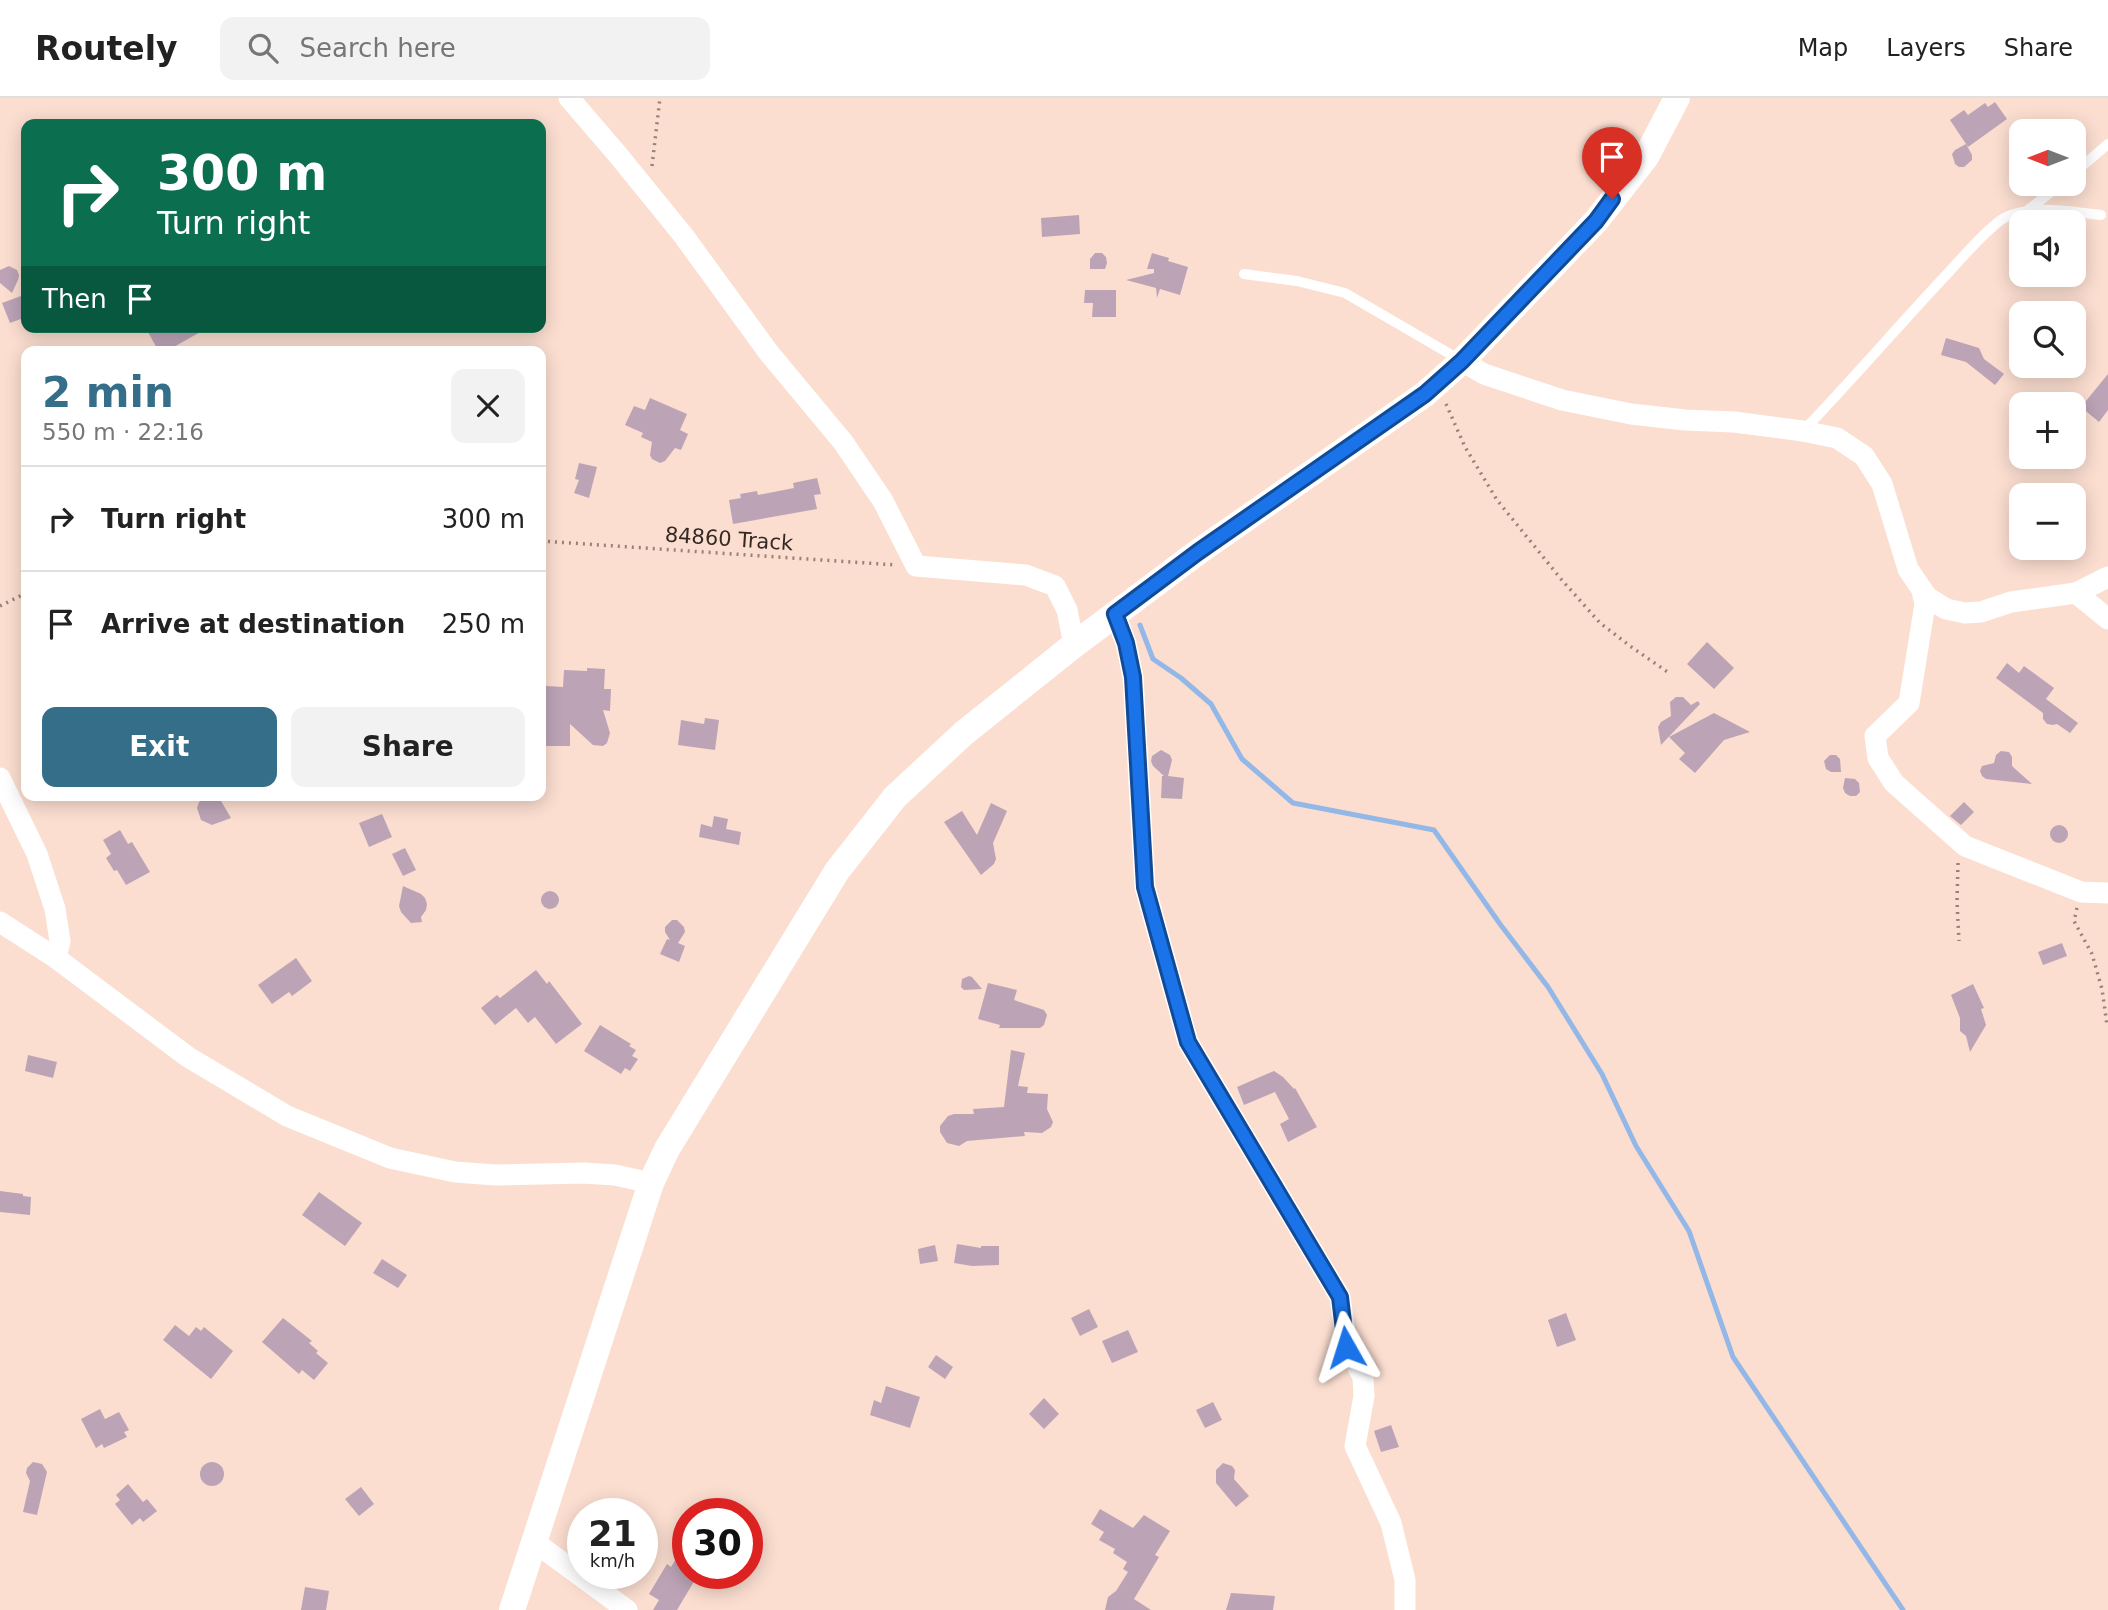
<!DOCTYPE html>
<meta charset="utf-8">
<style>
body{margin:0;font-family:"DejaVu Sans",sans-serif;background:#f2f2f2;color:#222;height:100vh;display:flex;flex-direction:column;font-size:26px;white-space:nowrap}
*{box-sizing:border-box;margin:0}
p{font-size:23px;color:#767676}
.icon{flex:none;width:38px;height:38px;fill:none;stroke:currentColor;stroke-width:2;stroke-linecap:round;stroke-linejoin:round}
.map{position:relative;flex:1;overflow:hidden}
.panel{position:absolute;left:21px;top:248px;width:525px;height:455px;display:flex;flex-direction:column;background:#fff;border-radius:14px;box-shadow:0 4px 18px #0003}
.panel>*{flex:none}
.hud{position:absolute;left:21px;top:21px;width:525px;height:214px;border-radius:14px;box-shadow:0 4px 18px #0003;background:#0b6e4f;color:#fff;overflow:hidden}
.needle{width:46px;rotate:270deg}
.controls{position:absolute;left:2009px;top:21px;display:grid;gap:14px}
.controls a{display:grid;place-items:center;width:77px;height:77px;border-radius:14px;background:#fff;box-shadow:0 4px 18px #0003;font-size:35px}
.speed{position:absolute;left:567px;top:1400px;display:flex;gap:14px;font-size:35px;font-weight:700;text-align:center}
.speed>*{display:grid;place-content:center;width:91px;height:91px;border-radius:50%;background:#fff;box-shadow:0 4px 18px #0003;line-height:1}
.speed small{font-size:18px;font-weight:400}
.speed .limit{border:10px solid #d22;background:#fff;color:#111}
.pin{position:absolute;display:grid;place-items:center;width:60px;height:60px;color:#fff;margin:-72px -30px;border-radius:50% 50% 50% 0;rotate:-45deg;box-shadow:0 0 7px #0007}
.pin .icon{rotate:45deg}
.me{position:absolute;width:77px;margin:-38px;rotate:354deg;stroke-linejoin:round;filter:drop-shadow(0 0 5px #0008)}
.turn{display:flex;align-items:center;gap:24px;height:147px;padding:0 21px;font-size:32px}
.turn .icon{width:91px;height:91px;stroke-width:2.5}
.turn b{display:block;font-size:49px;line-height:60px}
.then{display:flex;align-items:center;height:66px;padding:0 21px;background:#0003;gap:14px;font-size:26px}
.round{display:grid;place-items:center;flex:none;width:74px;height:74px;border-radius:14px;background:#f2f2f2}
.headline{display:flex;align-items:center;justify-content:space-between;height:119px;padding:0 21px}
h1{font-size:42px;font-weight:700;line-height:52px;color:#356e88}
.cta{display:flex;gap:14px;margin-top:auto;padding:14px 21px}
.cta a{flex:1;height:80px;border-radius:14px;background:#356e88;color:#fff;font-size:28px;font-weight:700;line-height:80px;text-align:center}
.cta a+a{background:#f2f2f2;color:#222}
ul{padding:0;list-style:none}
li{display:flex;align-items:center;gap:21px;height:105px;padding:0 21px;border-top:2px solid #e0e0e0}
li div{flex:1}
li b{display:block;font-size:26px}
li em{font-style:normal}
header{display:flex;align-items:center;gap:42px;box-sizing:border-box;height:98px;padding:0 35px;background:#fff;border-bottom:2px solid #e0e0e0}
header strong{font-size:33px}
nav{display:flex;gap:38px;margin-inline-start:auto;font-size:24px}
.search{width:490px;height:63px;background:#f2f2f2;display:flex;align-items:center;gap:18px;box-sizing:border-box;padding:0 24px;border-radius:14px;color:#767676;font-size:26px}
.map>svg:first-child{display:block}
</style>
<header>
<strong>Routely</strong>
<div class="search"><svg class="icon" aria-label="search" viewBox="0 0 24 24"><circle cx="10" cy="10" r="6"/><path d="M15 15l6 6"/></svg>Search here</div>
<nav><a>Map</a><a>Layers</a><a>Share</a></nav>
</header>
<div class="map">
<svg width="2108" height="1512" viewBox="0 0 2108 1512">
<rect width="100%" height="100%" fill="#fbded0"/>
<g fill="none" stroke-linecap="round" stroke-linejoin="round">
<polyline stroke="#93b7e7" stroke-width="5" points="1140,527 1153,561 1181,580 1211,606 1242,661 1293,705 1434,732 1500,826 1548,889 1602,976 1636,1048 1689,1133 1733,1259 1903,1512"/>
</g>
<g fill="#bca4b6">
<polygon points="1995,4 2007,21 1968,49 1950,22 1964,12 1968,17 1985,5 1988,9"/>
<polygon points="1966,46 1972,57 1972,62 1964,69 1959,69 1955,66 1952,56 1955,52"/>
<polygon points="1079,117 1080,136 1042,139 1041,120"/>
<polygon points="1095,155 1102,155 1106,159 1107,165 1105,171 1090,171 1090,161"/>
<polygon points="1152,155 1169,160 1168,163 1188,169 1180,197 1160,191 1157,200 1156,190 1126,182 1154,175 1154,171 1147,171"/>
<polygon points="9,168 17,172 19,177 18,182 12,195 0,185 0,172"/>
<polygon points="1085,192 1116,192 1116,219 1092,219 1093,205 1084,205"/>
<polygon points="21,198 26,210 26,219 10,225 2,205"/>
<polygon points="155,229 209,229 165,254 159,254 148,234"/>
<polygon points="1946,240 1979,250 1984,261 2004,276 1995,287 1966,264 1941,257"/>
<polygon points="2108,276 2108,312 2099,324 2081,309"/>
<polygon points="650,300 687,316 680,332 688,336 681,352 675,350 665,363 660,365 652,361 650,357 652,344 641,339 643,335 625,327 634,308 645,312"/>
<polygon points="579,365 597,369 589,400 574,395 579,382 575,381"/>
<polygon points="817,380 821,396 814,397 817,411 733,426 729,402 741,400 740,396 757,393 758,397 794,390 793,385"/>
<polygon points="1707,544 1734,570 1714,591 1687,566"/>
<polygon points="2007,565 2019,575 2024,568 2054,590 2046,601 2078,625 2070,635 2057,626 2053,627 2047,626 2043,621 2043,615 1996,580"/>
<polygon points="587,570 605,571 604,591 611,591 610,613 603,612 610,635 607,645 603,648 593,647 570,626 570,648 541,648 541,628 544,628 546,588 563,589 564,572 587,573"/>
<polygon points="1676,599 1683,599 1691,607 1698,603 1700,606 1661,647 1658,629 1661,624 1671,618 1670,604"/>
<polygon points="1714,615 1750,634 1724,642 1695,675 1679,661 1685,655 1669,639"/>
<polygon points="705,620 719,622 715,652 678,647 681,622 704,626"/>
<polygon points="1161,652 1170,657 1172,662 1168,678 1184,680 1182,701 1161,700 1162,678 1164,678 1153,668 1151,663 1152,658"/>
<polygon points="2001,653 2009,654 2012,659 2012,668 2032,686 1986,681 1982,678 1980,673 1982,668 1994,665 1996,657"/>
<polygon points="1830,657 1836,657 1840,661 1841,674 1831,674 1826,671 1824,663"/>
<polygon points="1845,680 1855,681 1859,685 1860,694 1856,698 1850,698 1845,695 1843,690"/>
<polygon points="210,698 221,703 231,720 212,727 201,722 197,710 199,704"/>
<polygon points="1964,704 1974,714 1961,727 1950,718"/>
<polygon points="991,705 1007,713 993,745 996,761 994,766 981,777 944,724 962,713 977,737"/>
<polygon points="382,716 392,739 369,749 359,725"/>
<polygon points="714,718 728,721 726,731 741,734 739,747 699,739 701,726 712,729"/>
<circle cx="2059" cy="736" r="9"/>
<polygon points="120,732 128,746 132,744 150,774 126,787 117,772 114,773 106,760 111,756 103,742"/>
<polygon points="405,750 416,772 403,778 392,756"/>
<polygon points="403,788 421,796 425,800 427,806 426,812 421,819 422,824 411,825 401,814 399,808"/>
<circle cx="550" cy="802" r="9"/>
<polygon points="672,822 677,822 684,829 685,834 678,845 685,848 679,864 660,856 667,841 670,842 665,834 665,829"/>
<polygon points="2062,845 2067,858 2043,867 2038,854"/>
<polygon points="296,860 312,883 292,898 289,894 272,906 258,887"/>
<polygon points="536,872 547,886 549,883 582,926 556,946 535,919 528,925 516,910 495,927 481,910 497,897 500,900"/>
<polygon points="969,878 972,879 982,891 964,892 961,889 962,881"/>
<polygon points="988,885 1017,892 1014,902 1044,912 1047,917 1044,927 1040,930 999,930 1000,927 978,921"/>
<polygon points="1973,886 1984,910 1981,911 1986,927 1970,954 1966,938 1960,933 1960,920 1951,897"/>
<polygon points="600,927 631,946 629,948 636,952 632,958 638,961 630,973 625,970 621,976 584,953"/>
<polygon points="1011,952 1025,955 1018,988 1028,989 1027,995 1048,996 1047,1011 1053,1024 1051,1029 1042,1035 1024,1034 1025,1038 967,1043 959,1048 947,1045 940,1034 940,1028 948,1018 954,1016 974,1016 973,1011 1004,1009"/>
<polygon points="28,957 57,964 53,980 25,973"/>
<polygon points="1274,973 1283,979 1294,991 1295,990 1317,1029 1288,1044 1280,1026 1289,1021 1275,994 1244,1007 1237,989"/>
<polygon points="0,1093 23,1096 23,1098 31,1099 30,1117 0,1114"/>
<polygon points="319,1094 362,1125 345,1148 302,1117"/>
<polygon points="957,1146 981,1150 981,1148 999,1148 999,1167 972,1168 954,1165"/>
<polygon points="935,1147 938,1163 920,1166 918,1151"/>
<polygon points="382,1161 407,1177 398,1190 373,1175"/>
<polygon points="1089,1211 1098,1229 1080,1238 1071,1220"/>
<polygon points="1566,1215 1576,1242 1557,1249 1548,1222"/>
<polygon points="283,1220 312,1243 309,1245 318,1253 316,1255 328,1265 314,1282 302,1272 299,1276 262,1244"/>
<polygon points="175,1227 189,1238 196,1229 201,1233 204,1229 233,1253 211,1281 163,1242"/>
<polygon points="1128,1232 1138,1254 1112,1265 1102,1243"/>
<polygon points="936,1257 953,1269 945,1281 928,1269"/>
<polygon points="886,1288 920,1299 910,1330 870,1317 874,1302 881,1305"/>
<polygon points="1044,1300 1059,1316 1044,1331 1029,1316"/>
<polygon points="1213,1304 1222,1322 1205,1330 1196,1312"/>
<polygon points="100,1311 105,1321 119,1314 129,1332 124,1334 127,1339 104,1350 102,1346 96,1350 81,1321"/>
<polygon points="1391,1327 1399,1349 1381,1354 1374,1333"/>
<circle cx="212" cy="1376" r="12"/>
<polygon points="33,1364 42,1366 47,1374 37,1417 23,1414 30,1383 26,1375 27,1370"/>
<polygon points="1223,1365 1232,1368 1235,1372 1234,1381 1249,1398 1236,1409 1216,1385 1216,1372"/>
<polygon points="128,1386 143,1404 147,1401 157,1413 143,1424 140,1420 132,1427 115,1406 120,1402 116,1397"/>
<polygon points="361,1389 374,1406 359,1418 345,1401"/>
<polygon points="1100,1411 1133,1430 1144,1417 1170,1433 1155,1457 1159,1459 1134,1501 1151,1512 1105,1512 1108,1499 1116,1493 1128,1474 1123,1471 1127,1464 1113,1455 1115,1451 1099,1442 1104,1434 1091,1426"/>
<polygon points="688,1441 688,1475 699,1475 677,1512 653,1512 659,1502 649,1496 667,1466 671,1469"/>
<polygon points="305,1489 329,1493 326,1512 301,1512"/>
<polygon points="1231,1495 1275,1498 1273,1512 1226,1512"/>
</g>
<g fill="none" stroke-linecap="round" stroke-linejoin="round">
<g stroke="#958278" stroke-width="3.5" stroke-dasharray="2 5" stroke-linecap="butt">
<polyline points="652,68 660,0"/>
<polyline points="1446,306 1465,349 1497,402 1561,481 1600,525 1630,548 1669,575"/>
<polyline points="541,443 896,467"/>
<polyline points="0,508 26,495"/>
<polyline points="1958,765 1957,804 1959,843"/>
<polyline points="2077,810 2074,823 2092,856 2102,891 2107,927"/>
</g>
<g stroke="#fff" stroke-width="10">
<polyline points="2074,75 2108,46"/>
<polyline points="2028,112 2061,86"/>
<polyline points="1244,176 1297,183 1345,195 1462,263"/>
<path d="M1803,333c50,-52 96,-106 145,-158 13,-14 42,-48 58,-56 28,-13 64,-5 95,-2"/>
</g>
<g stroke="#fff" stroke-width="21">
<polyline points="569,0 618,57 683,137 769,255 843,344 883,403 916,468 1026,477 1055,488 1067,512 1074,547"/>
<polyline points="1462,263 1484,276 1562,302 1631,316 1685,322 1734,324 1803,333 1837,340 1864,358 1882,386 1908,471 1927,499 1946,511 1965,515 1981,514 2011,504 2076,495 2108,479"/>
<polyline points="1922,493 1925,506 1909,605 1875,638 1878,660 1894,685 1965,748 2081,794 2108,795"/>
<polyline points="2076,495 2108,521"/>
<polyline points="1115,516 1126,545 1133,579 1145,789 1188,944 1340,1199 1347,1249 1363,1279 1364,1298 1355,1348 1391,1425 1405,1482 1405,1512"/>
<polyline points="0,680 37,756 55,811 60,843 56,860"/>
<polyline points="0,824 56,860 188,959 287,1018 390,1060 455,1074 495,1077 584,1075 615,1077 651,1085"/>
<polyline points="533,1443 627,1512"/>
</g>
<polyline stroke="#fff" stroke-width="26" points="512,1512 651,1085 667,1051 837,773 895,699 964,635 1074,547 1198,454 1425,296 1462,263 1596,123 1646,59 1677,0"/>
</g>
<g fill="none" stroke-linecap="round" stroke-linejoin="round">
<g stroke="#114b97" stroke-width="18">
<polyline id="route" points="1346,1249 1340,1199 1188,944 1145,789 1133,579 1126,545 1115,516 1198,454 1425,296 1462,263 1596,123 1612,101"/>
</g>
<use href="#route" stroke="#1a73e8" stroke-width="12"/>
</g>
<g text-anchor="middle" stroke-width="6" stroke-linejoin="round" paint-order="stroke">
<g font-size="21" fill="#342924" stroke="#fbded0">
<text transform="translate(729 441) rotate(4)" y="7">84860 Track</text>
</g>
</g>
</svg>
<div class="controls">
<a><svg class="needle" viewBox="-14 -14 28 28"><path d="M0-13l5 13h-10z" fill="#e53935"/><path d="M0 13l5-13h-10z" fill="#767676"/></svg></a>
<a><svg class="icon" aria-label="sound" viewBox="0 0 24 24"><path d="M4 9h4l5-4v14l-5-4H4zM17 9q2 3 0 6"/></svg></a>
<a><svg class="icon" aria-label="search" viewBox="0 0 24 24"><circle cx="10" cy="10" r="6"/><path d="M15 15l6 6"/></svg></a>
<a>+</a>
<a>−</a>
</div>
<div class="speed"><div>21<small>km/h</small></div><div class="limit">30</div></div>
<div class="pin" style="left:1612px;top:101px;background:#d93025"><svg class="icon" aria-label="arrive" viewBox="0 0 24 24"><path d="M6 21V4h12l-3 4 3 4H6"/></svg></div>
<svg class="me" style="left:1346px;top:1249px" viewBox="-20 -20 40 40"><path d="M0-17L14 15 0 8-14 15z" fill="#1a73e8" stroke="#fff" stroke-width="4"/></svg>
<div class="hud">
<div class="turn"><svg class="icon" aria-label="right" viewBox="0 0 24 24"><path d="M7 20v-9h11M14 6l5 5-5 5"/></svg><div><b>300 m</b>Turn right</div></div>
<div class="then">Then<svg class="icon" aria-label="arrive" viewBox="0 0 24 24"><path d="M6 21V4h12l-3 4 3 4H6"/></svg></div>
</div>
<section class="panel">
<div class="headline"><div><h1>2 min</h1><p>550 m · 22:16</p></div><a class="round"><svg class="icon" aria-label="close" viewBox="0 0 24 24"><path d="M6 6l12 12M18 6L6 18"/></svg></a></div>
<ul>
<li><svg class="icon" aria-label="right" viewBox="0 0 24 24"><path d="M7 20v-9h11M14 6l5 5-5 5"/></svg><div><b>Turn right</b></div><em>300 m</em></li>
<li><svg class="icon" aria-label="arrive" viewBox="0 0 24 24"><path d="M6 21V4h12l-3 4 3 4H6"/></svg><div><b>Arrive at destination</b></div><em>250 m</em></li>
</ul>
<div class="cta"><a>Exit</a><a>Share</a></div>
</section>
</div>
